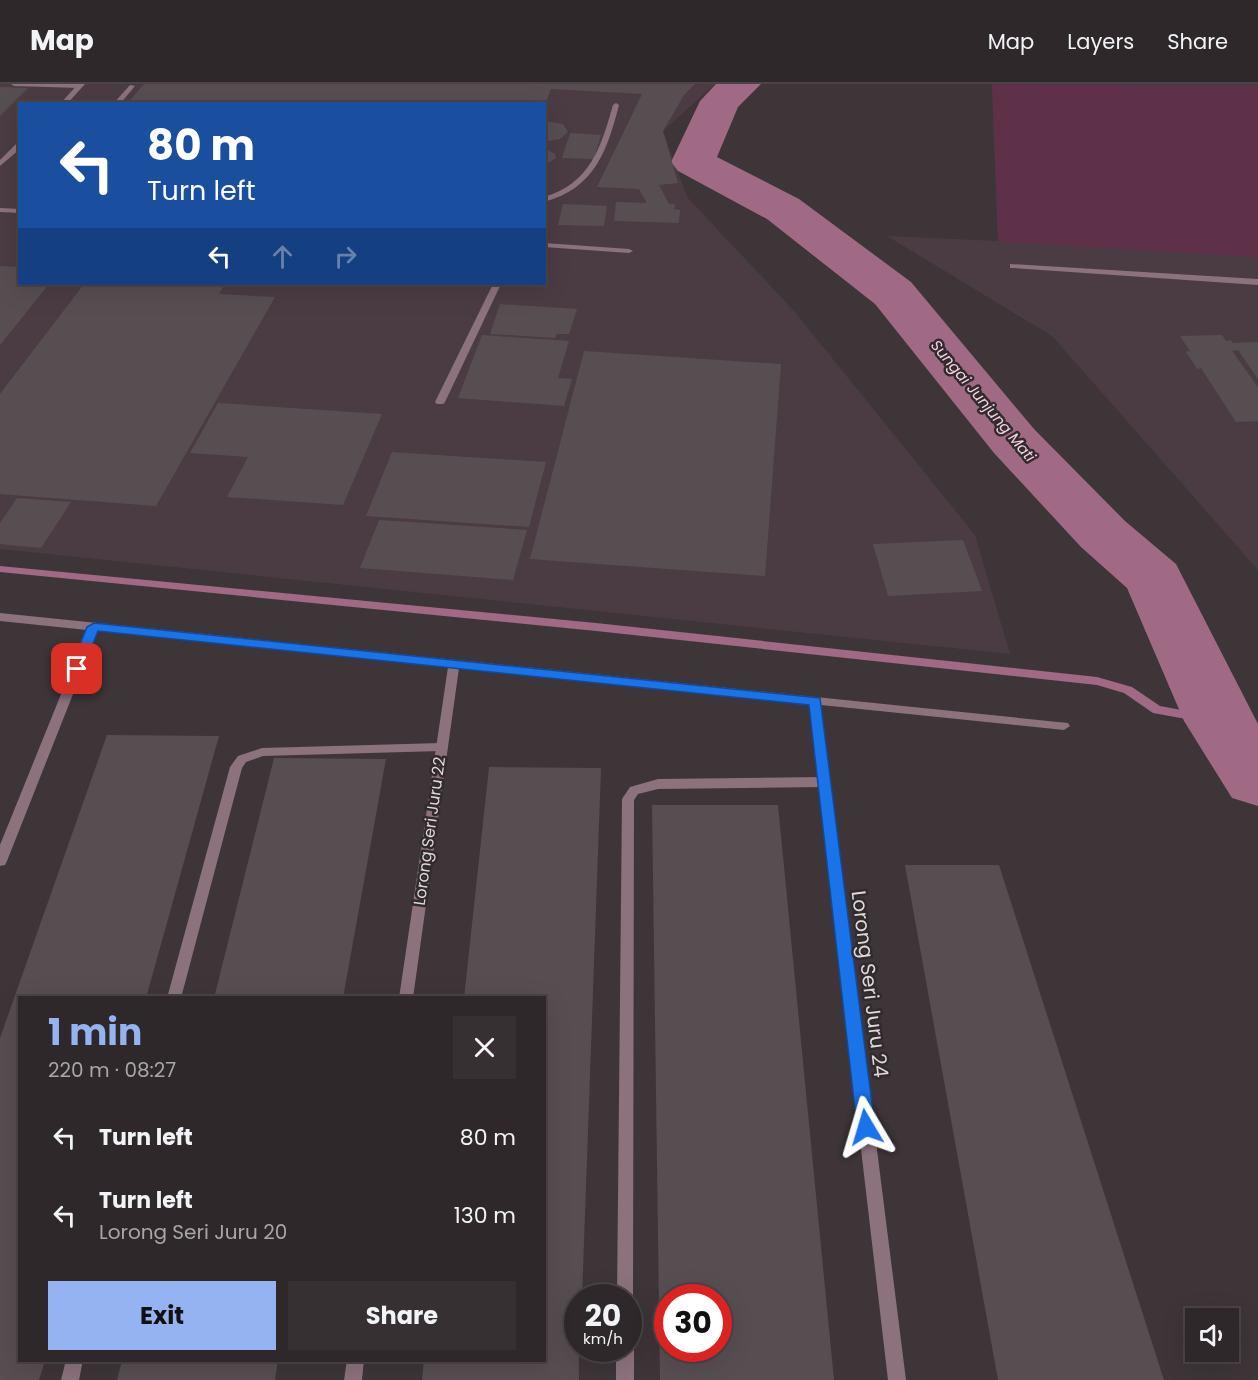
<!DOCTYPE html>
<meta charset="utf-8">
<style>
body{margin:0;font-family:Poppins,sans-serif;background:#363032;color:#f1f3f6;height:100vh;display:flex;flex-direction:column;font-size:22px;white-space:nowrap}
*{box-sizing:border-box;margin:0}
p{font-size:20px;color:#a7a6a8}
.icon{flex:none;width:33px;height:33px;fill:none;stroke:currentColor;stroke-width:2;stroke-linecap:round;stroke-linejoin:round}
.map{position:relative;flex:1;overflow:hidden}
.drawer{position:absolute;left:18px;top:912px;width:528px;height:366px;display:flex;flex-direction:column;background:#2e282a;border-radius:0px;box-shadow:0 6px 24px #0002,0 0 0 2px #494447}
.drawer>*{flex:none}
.banner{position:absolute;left:18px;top:18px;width:528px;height:183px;border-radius:0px;box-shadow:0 6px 24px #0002,0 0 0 2px #494447;background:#1a4fa0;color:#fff;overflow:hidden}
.buttons{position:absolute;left:1185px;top:1224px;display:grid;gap:12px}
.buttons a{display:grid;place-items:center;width:54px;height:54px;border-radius:0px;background:#2e282a;box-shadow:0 6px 24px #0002,0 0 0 2px #494447;font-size:30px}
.speed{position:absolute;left:564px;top:1200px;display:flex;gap:12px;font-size:30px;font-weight:700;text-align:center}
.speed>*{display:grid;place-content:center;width:78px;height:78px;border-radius:50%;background:#2e282a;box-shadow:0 6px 24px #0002,0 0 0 2px #494447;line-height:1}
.speed small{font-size:15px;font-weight:400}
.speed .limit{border:9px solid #d22;background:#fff;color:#111}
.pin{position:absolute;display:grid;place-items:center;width:51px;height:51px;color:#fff;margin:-26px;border-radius:12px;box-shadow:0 3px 9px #0006}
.me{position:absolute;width:66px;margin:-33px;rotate:353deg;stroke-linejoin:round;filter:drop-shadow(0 0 4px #0008)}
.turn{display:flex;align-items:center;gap:21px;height:126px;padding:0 30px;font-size:27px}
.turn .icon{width:78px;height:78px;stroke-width:2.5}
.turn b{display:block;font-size:42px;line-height:51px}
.lanes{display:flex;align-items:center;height:57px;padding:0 30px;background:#0003;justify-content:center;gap:30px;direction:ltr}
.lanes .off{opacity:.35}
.round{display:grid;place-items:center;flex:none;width:63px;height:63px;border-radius:0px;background:#363032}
.overview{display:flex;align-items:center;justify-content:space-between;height:102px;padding:0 30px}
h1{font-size:36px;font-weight:700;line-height:45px;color:#95b2f1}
.action{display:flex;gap:12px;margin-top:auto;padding:12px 30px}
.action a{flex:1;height:69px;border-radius:0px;background:#95b2f1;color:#111;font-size:24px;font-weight:700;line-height:69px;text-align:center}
.action a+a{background:#363032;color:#f1f3f6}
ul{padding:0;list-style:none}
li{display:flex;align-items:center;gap:18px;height:78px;padding:0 30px}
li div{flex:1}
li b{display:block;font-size:22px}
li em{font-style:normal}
header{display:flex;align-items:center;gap:36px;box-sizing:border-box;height:84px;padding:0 30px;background:#2e282a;border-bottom:2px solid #494447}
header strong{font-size:28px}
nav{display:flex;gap:33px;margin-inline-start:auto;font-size:21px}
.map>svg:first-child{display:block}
</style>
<header>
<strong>Map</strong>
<nav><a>Map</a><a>Layers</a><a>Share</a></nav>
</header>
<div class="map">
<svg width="1258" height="1296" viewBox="0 0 1258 1296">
<rect width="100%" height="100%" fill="#3d3538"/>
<g fill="#4b3c43" fill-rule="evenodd">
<path d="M0,0h715l-52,47 24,66 108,115 180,223 35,119 -1010,-105zM20,20h524v180h-524z"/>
<polygon points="992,0 1258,0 1258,486 1052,252 887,152 998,157"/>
</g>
<polygon fill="#5e3148" points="992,0 1258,2 1258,173 998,158"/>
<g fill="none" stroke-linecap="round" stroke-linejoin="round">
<polygon fill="#a06984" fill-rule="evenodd" points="0,482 596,539 1097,593 1132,603 1160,622 1219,633 1225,637 1219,641 1153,629 1124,609 1097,601 596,547 0,488"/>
<polygon fill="#a06984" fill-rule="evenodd" points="716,0 761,0 738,23 717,73 799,115 911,198 1034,345 1125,437 1176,480 1258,640 1258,722 1232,714 1184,637 1127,504 1081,463 994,369 875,220 767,135 678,87 671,78 700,17"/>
</g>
<g fill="#574e52" fill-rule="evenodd">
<polygon points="144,0 695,0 684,11 663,47 678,99 659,101 669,120 675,120 674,125 680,126 679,139 614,137 616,118 647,119 639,105 597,103 642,10 551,5 545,20 127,20"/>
<polygon points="0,3 28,4 0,32"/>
<polygon points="544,37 563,40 568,48 560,55 544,58"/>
<polygon points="570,49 601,51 594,75 562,74"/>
<polygon points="544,64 555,70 556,74 544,82"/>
<polygon points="563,120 607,122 604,142 558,141"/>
<polygon points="0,182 20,183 20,200 49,200 0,261"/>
<polygon points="84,200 225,200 219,210 275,213 156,422 0,410 0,310"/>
<polygon points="500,220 577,225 569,250 557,250 555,254 490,250"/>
<polygon points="482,251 569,257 558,294 572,295 564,322 458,314"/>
<polygon points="1222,251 1226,257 1231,256 1233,259 1258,258 1258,295 1238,266 1232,267 1258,303 1258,337 1236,338 1201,284 1197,285 1186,268 1190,267 1180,252"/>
<polygon points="584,267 781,280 765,492 530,475"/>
<polygon points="218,319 382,330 343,421 227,413 248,373 190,369"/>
<polygon points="392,368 546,378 529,443 366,432"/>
<polygon points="17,414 71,418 41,464 0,460 0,439"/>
<polygon points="379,436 527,446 513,496 360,484"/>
<polygon points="963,456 982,507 888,512 873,460"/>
<polygon points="107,651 219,652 146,914 20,914 20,1276 45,1276 39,1296 0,1296 0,954"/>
<polygon points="274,674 386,675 343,914 214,914"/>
<polygon points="489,683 601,684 582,1214 578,1214 579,1296 422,1296 424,1276 544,1276 544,914 464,914"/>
<path d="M652,721h126l56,575h-174zM668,1214h50v50h-50z"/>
<polygon points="905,781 999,781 1164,1296 998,1296"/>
<polygon points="122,1276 278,1276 275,1296 117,1296"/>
</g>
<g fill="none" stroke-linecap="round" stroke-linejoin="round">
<g fill="#8b727d" fill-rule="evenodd">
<polygon points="11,0 80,0 83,2 80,4 14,2"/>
<polygon points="130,1 135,2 120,20 113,20"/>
<path d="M616,19l3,2c-12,46 -24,83 -75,97v-5c46,-13 57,-50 69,-92z"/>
<polygon points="493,200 501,200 445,318 443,320 437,320 435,318"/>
<polygon points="441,659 447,663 441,667 263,672 246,678 242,684 181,914 167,914 230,683 238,672 262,664"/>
<polygon points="824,693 828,695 830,698 828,701 824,703 658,705 638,710 634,716 633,1214 628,1221 628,1214 617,1214 622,715 630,703 658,695"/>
<polygon points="628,1257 634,1264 634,1296 616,1296 616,1264 628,1264"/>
<polygon points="66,1276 83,1276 79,1296 61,1296"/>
</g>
<g fill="#8b727d" fill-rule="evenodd">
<polygon points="78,0 85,0 67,20 60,20"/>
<polygon points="17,59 20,59 20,65 0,82 0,76"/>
<polygon points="0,124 20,125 20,129 0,128"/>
<polygon points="544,159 629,165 633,167 629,169 544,163"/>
<polygon points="1010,180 1258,195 1258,201 1013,184 1010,184"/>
<polygon points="0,529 1068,639 1070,642 1064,646 821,621 906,1296 888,1296 809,620 459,584 413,914 399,914 448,583 98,547 7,777 5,781 0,782 0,761 87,546 0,537"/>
<polygon points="347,1276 364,1276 362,1296 344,1296"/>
</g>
</g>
<polygon fill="#1a73e8" stroke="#114b97" stroke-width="1.5" points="94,539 820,614 875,1043 872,1048 866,1051 860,1048 857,1043 809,621 98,547 81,589 72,589 70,585 87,543"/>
<g text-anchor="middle" stroke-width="5" stroke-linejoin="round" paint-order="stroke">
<g font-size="15" font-style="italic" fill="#f5d2e2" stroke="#322b2e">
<text transform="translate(983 317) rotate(50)" y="5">Sungai Junjung Mati</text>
</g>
<g font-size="16" fill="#ded9db" stroke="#322b2e">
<text transform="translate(429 747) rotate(-82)" y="6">Lorong Seri Juru 22</text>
</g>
<g font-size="20" fill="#ded9db" stroke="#322b2e">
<text transform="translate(870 900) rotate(83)" y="7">Lorong Seri Juru 24</text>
</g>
</g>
</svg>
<div class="buttons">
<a><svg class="icon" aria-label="sound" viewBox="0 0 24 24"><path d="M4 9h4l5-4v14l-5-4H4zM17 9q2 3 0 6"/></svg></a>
</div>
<div class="speed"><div>20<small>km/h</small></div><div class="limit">30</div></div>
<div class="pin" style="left:77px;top:585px;background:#d93025"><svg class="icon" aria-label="arrive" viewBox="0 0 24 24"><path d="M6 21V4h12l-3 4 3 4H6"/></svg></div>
<svg class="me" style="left:866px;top:1043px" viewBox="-20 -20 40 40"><path d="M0-17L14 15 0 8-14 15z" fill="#1a73e8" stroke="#fff" stroke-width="4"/></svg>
<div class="banner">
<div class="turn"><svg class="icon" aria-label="left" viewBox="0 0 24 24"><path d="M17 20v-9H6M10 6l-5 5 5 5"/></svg><div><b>80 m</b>Turn left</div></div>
<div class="lanes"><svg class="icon" aria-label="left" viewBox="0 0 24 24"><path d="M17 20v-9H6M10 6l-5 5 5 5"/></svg><svg class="icon off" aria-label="ahead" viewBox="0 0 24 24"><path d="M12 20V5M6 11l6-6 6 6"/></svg><svg class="icon off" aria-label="right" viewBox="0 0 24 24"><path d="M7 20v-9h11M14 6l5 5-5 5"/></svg></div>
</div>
<section class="drawer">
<div class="overview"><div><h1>1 min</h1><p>220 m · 08:27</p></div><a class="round"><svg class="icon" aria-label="close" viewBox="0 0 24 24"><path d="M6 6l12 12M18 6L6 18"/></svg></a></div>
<ul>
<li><svg class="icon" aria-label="left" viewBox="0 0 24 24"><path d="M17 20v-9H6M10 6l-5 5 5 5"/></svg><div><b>Turn left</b></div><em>80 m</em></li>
<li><svg class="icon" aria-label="left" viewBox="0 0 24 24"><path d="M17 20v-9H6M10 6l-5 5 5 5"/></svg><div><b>Turn left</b><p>Lorong Seri Juru 20</p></div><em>130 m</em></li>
</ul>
<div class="action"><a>Exit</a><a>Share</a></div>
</section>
</div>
